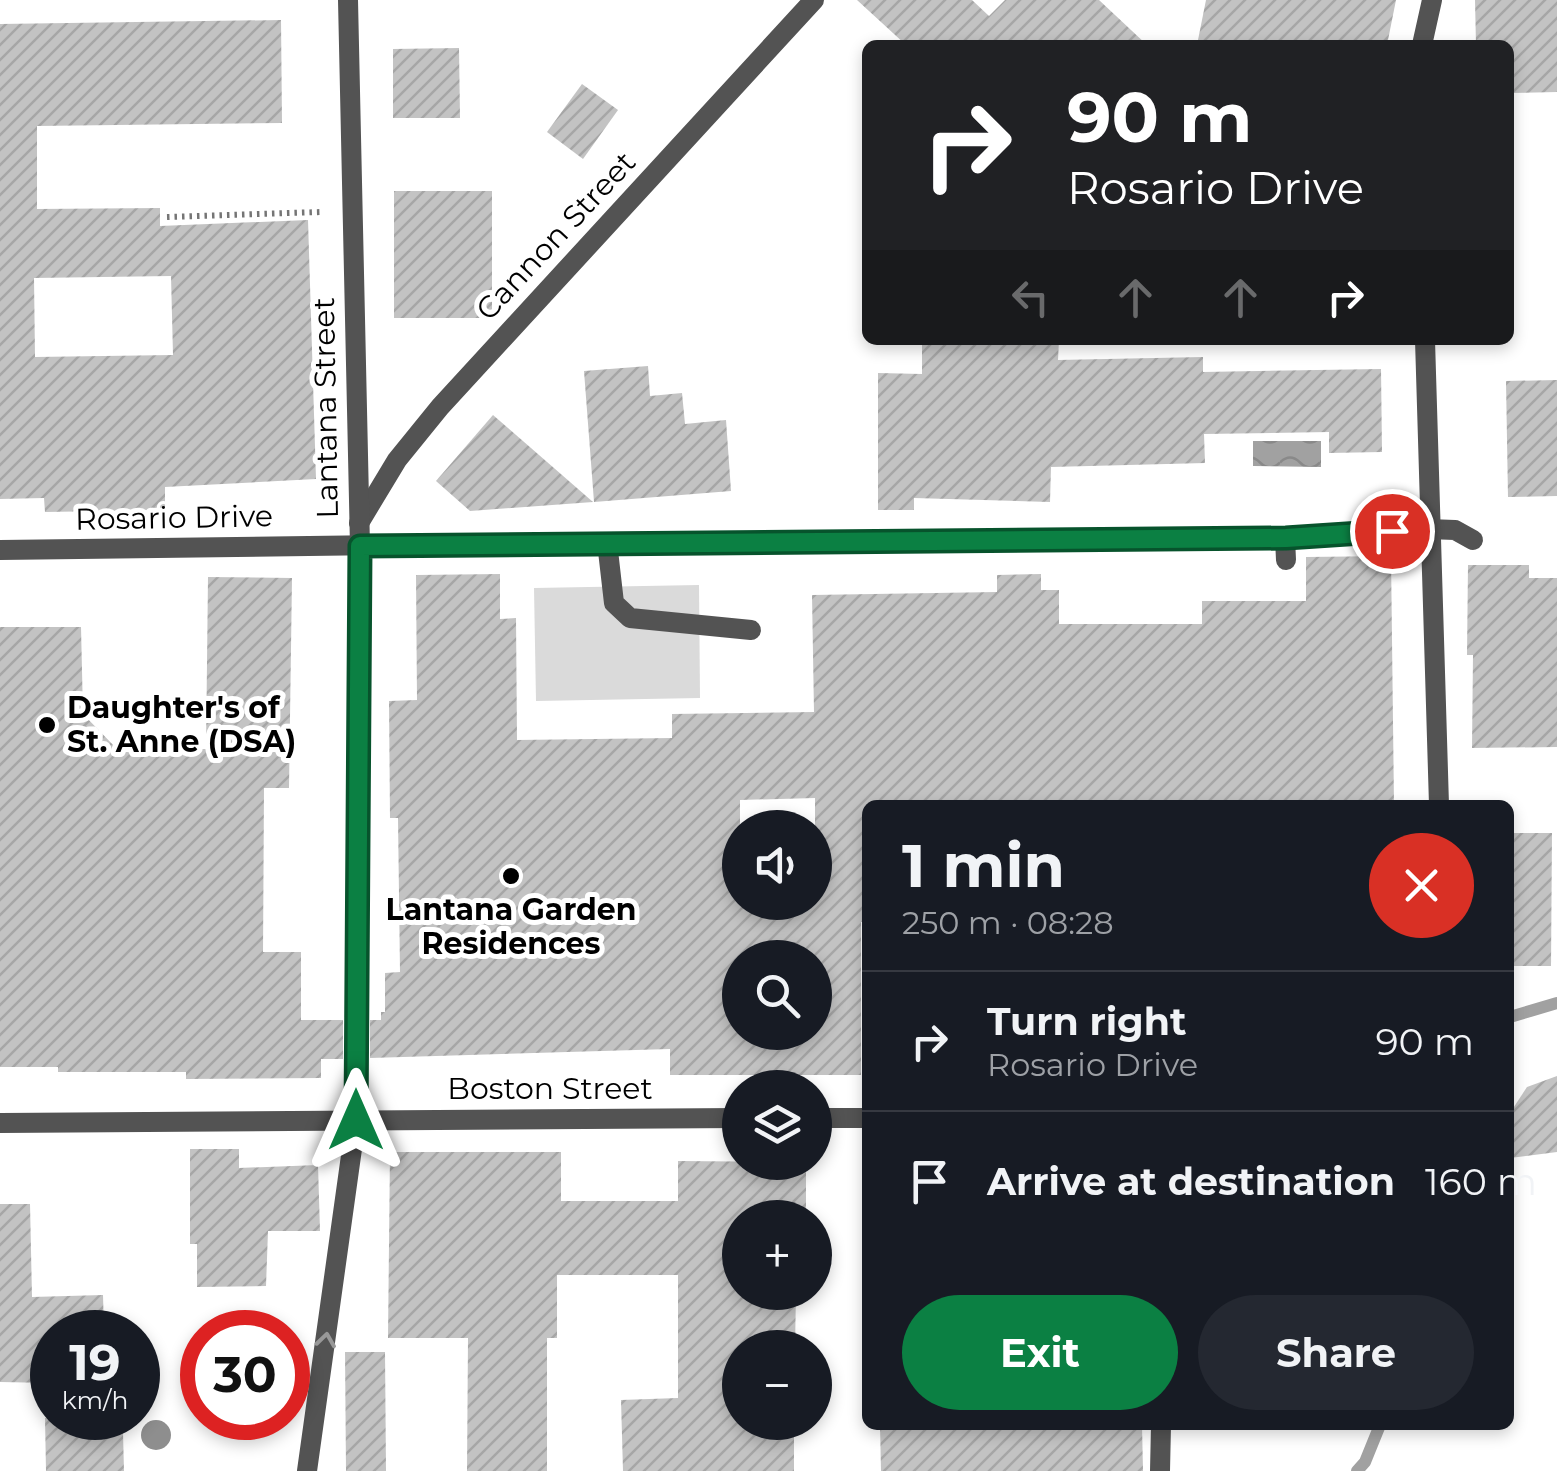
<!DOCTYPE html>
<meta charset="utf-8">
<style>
body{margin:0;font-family:Montserrat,sans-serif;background:#242831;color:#f1f3f6;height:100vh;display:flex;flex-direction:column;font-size:38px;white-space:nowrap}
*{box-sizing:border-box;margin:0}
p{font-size:32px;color:#9ea1a6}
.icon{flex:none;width:55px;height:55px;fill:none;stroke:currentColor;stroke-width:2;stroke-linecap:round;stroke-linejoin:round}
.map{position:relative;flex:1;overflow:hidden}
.details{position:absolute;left:862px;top:800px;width:652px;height:630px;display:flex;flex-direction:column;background:#171b24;border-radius:15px;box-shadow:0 5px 15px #0003}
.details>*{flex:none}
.guide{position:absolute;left:862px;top:40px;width:652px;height:305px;border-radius:15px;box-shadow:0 5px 15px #0003;background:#202124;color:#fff;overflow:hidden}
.fabs{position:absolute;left:722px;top:810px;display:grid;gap:20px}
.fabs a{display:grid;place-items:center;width:110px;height:110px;border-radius:50%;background:#171b24;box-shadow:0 5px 15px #0003;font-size:50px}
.speed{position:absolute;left:30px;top:1310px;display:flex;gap:20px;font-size:50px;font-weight:700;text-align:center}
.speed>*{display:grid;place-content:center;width:130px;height:130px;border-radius:50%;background:#171b24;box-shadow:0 5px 15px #0003;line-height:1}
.speed small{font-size:25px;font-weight:400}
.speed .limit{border:15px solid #d22;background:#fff;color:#111}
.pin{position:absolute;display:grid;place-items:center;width:85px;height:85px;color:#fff;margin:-42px;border:5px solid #fff;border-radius:50%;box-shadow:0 2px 10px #0007}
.me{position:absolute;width:110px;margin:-55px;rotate:0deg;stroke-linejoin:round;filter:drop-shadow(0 0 8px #0008)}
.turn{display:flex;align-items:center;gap:35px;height:210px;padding:0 40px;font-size:45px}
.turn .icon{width:130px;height:130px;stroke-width:2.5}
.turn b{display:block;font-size:70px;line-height:85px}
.lanes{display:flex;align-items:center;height:95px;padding:0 40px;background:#0003;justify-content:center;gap:50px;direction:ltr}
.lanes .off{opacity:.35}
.round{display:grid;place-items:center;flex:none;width:105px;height:105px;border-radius:52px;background:#242831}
.overview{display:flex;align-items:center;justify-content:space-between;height:170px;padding:0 40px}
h1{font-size:60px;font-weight:700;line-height:75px}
.action{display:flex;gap:20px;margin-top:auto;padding:20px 40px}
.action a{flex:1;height:115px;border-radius:60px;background:#0b8043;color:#fff;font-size:40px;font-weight:700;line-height:115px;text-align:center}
.action a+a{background:#242831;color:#f1f3f6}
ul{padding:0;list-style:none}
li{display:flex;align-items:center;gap:30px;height:140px;padding:0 40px;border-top:2px solid #363941}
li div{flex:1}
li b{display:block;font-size:38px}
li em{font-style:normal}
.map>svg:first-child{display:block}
</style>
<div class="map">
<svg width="1557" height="1471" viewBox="0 0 1557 1471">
<defs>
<pattern id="water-waves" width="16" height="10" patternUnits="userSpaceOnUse" patternTransform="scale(2.5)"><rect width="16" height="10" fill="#a1a1a1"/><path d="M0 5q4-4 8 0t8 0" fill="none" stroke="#898989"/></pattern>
<pattern id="building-hatch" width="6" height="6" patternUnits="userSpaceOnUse" patternTransform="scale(2.5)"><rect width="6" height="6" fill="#c3c3c3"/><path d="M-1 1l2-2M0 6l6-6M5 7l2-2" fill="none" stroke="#a6a6a6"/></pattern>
</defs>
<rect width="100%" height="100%" fill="#fff"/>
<polygon fill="#dadada" points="699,585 700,698 536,701 534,588"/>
<polygon fill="url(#water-waves)" points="1253,441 1321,441 1321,467 1253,466"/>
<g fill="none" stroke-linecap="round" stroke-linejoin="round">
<g stroke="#a1a1a1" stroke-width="12">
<polyline points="1510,1017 1557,1003"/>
<polyline points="1357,1471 1365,1462 1380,1425"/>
</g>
</g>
<g fill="url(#building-hatch)" fill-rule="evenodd">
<polygon points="857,0 972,0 989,16 1005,0 1099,0 1147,45 906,45"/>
<polygon points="1206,0 1396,0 1387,45 1197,45"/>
<polygon points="1475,0 1557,0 1557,92 1510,93 1510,45 1476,45"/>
<path d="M281,20l1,103 -245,3v83l123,-1v18l148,-6 8,259 -151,8v23l-120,2 -1,-14 -44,1v-475zM171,276l2,79 -138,2 -1,-79z"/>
<polygon points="459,48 460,118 393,118 393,49"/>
<polygon points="582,84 618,110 583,159 547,132"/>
<rect x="394" y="191" width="98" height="127"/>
<polygon points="922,340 1059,340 1058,360 1203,357 1203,372 1381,369 1382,452 1329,453 1329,432 1204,434 1205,463 1051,467 1050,502 914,498 914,510 878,510 878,373 922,374"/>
<polygon points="648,366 650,396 682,393 685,424 726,420 731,491 594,502 584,371"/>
<polygon points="1557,380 1557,496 1508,497 1506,381"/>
<polygon points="493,415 593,502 470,511 436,481"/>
<path d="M1391,556l3,249h-526v117h-7v153h-191v-26l-300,9v-38h11v-8h4v-39l15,-1 -2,-154h-8l-1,-117 28,-1 -1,-125 84,-1v45l16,-1 1,122 155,-2v-24l142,-2 -2,-117 185,-3v-17l44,-1v16h18v34h143v-23h104v-44zM815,798v104h-75v-102zM740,958h75v74h-75z"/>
<polygon points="1468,565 1529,565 1529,578 1557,578 1557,747 1472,748 1473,655 1467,655"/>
<polygon points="208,577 292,578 289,788 264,788 263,952 301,952 301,1020 343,1020 343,1059 321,1059 321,1078 186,1079 186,1072 58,1072 58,1067 0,1067 0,627 81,627 83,714 118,750 206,749"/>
<polygon points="1510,833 1552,833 1551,966 1510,966"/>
<polygon points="1557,1076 1557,1152 1510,1158 1510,1113 1527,1087"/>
<polygon points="190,1149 239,1149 239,1168 318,1165 320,1231 268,1231 266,1286 197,1287 197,1244 190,1244"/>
<polygon points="390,1152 561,1152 561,1201 678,1201 678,1161 806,1162 806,1218 740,1218 740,1292 796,1292 795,1348 740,1348 740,1422 794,1422 794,1471 623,1471 621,1400 678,1398 678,1275 557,1275 557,1338 547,1338 547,1471 467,1471 468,1338 388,1338"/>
<polygon points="0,1204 30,1204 32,1297 103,1295 104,1332 52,1332 52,1383 0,1382"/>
<polygon points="345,1352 385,1352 386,1471 346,1471"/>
<polygon points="45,1418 106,1418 107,1433 123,1433 124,1471 46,1471"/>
<polygon points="880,1425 1142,1425 1143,1471 881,1471"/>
</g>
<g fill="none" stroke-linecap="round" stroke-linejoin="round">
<polyline stroke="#757575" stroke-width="6" stroke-dasharray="2.5 5" stroke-linecap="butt" points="167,217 321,212"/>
<g stroke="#535353" stroke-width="20">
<polyline points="1428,529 1455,530 1473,540"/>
<polyline points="1285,538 1286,560"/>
<polyline points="607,542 614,603 630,618 751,630"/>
</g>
<g stroke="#535353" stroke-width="20">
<polyline points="1422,45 1432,0"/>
<polyline points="1425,340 1439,805"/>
<polyline points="359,523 397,460 440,407 814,0"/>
<polyline points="0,550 607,542 1285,538 1428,529"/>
<polyline points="815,1118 868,1118"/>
<polyline points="0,1123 740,1118"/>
<polyline points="307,1471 356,1120 360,546 348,0"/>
<polyline points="1160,1471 1161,1425"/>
</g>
</g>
<circle fill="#8e8e8e" cx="156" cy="1435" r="15"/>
<defs><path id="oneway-chevron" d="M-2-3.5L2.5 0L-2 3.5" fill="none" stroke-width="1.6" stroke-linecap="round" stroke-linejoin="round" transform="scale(2.5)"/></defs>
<use stroke="#989898" href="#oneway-chevron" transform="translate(326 1340) rotate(-82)"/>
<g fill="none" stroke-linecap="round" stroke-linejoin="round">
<g stroke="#07532c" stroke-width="25">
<polyline id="route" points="356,1120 360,546 1286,538 1392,531"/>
</g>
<use href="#route" stroke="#0b8043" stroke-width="18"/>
</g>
<g fill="#000" stroke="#fff" stroke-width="4">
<circle cx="47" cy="725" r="10"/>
<circle cx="511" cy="876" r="10"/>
</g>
<g text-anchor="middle" stroke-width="10" stroke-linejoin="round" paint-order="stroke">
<g font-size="30" fill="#000" stroke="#fff">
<text transform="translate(556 236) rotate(-47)" y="10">Cannon Street</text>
<text transform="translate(326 408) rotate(-91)" y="10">Lantana Street</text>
<text transform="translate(174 518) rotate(-1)" y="10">Rosario Drive</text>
<text x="550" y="1099">Boston Street</text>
</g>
<g font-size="30" font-weight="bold" fill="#000" stroke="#fff" text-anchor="start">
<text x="67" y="718">Daughter's of<tspan x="67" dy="34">St. Anne (DSA)</tspan></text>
<text x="511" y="920" text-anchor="middle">Lantana Garden<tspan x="511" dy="34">Residences</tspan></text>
</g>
</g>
</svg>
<div class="fabs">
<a><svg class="icon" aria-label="sound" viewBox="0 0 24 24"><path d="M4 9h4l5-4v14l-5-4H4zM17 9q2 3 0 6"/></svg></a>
<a><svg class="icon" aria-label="search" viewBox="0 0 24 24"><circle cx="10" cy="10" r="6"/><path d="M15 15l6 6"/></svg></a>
<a><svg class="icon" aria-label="layers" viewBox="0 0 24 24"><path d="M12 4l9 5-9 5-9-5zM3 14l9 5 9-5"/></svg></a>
<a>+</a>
<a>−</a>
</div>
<div class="speed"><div>19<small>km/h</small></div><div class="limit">30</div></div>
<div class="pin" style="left:1392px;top:531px;background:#d93025"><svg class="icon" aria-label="arrive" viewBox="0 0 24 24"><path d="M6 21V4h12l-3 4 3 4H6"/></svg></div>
<svg class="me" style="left:356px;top:1120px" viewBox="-20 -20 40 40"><path d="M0-17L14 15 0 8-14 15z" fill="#0b8043" stroke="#fff" stroke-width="4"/></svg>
<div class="guide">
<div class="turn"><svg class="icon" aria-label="right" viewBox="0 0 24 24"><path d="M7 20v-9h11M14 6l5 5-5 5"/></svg><div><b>90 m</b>Rosario Drive</div></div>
<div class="lanes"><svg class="icon off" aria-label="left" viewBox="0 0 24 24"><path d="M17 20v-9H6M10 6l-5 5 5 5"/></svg><svg class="icon off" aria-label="ahead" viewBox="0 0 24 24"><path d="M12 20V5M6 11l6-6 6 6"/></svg><svg class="icon off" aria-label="ahead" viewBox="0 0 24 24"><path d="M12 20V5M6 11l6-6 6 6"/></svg><svg class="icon" aria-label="right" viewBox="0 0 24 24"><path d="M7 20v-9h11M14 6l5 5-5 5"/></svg></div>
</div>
<section class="details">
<div class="overview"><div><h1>1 min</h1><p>250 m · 08:28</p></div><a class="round" style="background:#d93025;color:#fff"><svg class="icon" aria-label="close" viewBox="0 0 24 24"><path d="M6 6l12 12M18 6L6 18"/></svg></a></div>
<ul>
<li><svg class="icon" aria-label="right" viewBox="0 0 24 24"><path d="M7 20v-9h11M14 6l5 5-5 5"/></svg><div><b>Turn right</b><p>Rosario Drive</p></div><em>90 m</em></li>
<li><svg class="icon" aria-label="arrive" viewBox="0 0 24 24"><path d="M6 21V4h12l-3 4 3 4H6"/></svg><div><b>Arrive at destination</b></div><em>160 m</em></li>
</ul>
<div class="action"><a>Exit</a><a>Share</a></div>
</section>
</div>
